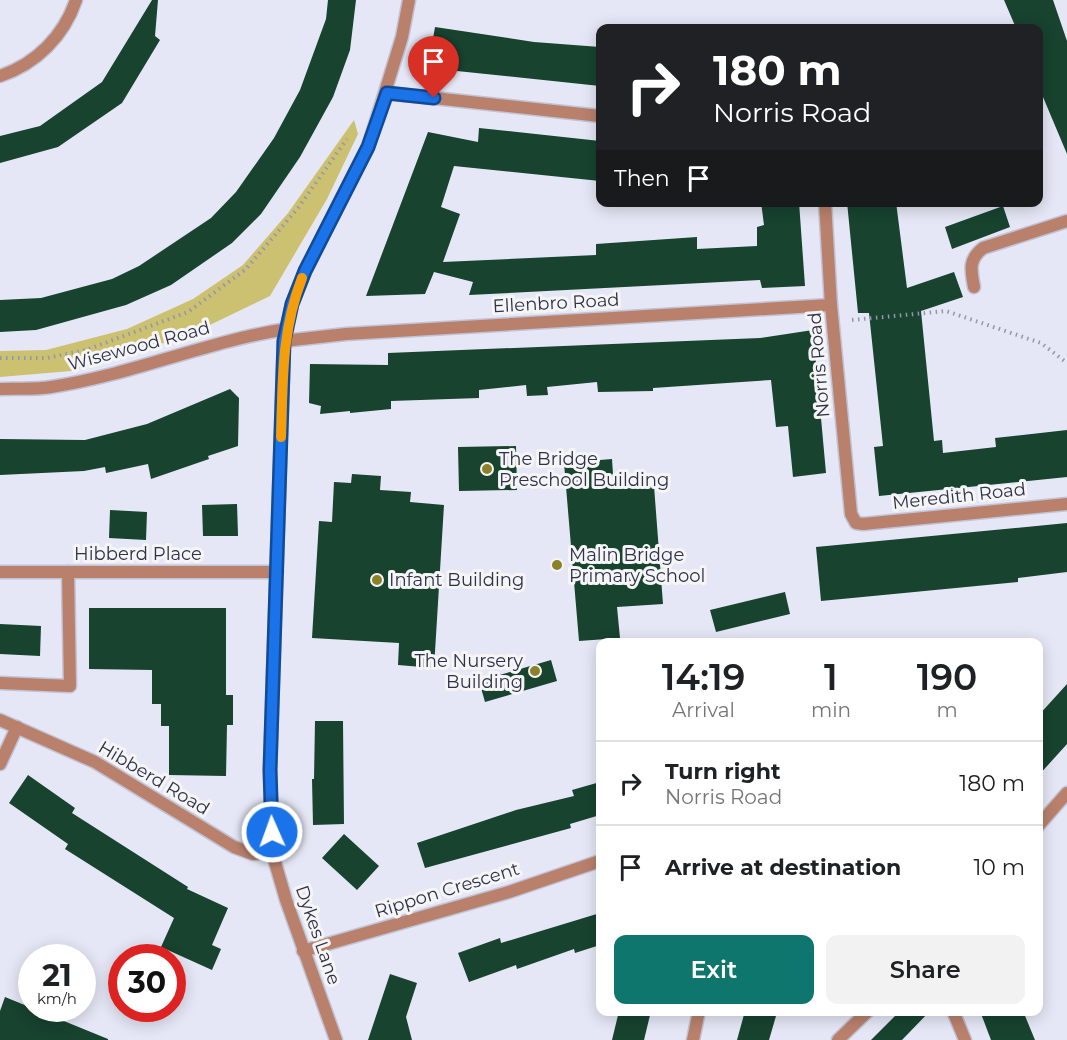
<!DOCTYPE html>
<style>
body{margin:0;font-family:Montserrat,sans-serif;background:#f2f2f2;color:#202124;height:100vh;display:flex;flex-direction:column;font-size:22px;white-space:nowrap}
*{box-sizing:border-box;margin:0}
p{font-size:20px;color:#757577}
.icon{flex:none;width:33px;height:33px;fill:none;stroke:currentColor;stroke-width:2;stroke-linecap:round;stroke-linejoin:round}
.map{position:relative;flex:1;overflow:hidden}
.side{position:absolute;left:596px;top:638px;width:447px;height:378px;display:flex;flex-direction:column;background:#fff;border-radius:12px;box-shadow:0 3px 15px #0003}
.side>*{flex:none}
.top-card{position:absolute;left:596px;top:24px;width:447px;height:183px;border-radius:12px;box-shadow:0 3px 15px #0003;background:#202124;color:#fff;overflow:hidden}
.speed{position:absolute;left:18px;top:944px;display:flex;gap:12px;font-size:30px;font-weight:700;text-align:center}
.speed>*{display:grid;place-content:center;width:78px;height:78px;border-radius:50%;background:#fff;box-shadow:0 3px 15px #0003;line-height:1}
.speed small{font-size:15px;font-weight:400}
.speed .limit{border:9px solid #d22;background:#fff;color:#111}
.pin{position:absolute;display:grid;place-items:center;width:51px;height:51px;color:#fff;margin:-62px -26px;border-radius:50% 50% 50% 0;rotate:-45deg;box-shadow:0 0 6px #0007}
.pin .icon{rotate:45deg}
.me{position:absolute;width:66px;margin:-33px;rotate:358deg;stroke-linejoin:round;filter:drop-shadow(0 0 4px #0008)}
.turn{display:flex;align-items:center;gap:21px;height:126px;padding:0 18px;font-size:27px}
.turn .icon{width:78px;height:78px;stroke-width:2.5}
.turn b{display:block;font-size:42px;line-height:51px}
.then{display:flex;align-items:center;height:57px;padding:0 18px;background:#0003;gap:12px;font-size:22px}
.eta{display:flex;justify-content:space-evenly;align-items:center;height:102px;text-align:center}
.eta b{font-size:36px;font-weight:600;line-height:42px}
.cta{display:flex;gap:12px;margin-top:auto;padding:12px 18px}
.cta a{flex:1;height:69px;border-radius:12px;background:#0f766e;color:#fff;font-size:24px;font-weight:600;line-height:69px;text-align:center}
.cta a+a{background:#f2f2f2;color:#202124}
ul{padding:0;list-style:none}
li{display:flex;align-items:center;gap:18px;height:84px;padding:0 18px;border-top:2px solid #e0e0e0}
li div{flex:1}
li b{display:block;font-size:22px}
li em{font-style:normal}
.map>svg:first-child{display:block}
</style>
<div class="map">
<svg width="1067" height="1040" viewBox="0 0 1067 1040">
<rect width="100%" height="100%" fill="#e5e7f6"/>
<polygon fill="#ccc170" points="354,120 358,134 327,199 270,296 187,336 71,371 0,377 0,351 46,350 127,329 193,299 243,265 288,213"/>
<g fill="#17432f">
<polygon points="152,0 158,0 155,36 160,40 122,103 58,147 0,163 0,136 40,126 102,82"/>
<polygon points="328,0 356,0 350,50 333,97 300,157 261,214 232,243 171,285 126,305 36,330 0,332 0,300 41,298 112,279 139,266 211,218 236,192 274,138 300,90 326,19"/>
<polygon points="1004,0 1053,0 1067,41 1067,154 1043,97 1038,100 1038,28 1016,28"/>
<polygon points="435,27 534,42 600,47 600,86 428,68"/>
<polygon points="479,128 600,141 600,181 454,166 441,207 460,214 443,262 596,255 596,244 697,237 697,249 757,246 757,227 764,225 761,202 799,202 805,286 762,288 760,280 469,295 473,282 434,272 425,294 366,296 428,132 478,142"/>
<polygon points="847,202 896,202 907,288 954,272 963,297 921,311 934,441 942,440 943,453 996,447 995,438 1067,430 1067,477 879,496 874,447 883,446 869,313 858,313"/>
<polygon points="1003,206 1010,227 952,249 945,227"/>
<polygon points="813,330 826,473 793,477 788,426 776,427 771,380 653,388 653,391 598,392 597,382 547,387 548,395 527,396 526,385 479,390 479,398 391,401 391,409 350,413 350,411 320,414 321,406 309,403 310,364 388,365 388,353 760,338"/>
<polygon points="230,389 239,398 238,446 208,456 209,459 151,479 148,464 106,473 105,467 84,471 0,475 0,439 85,440 147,424"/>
<polygon points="516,446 517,490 459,491 458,447"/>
<polygon points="612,459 614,489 654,486 663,604 617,607 620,638 579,641 564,463"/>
<polygon points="352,474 381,476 380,490 411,492 410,502 444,505 434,668 398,665 399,643 312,638 319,521 332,522 334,482 351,483"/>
<polygon points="237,504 238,536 203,536 202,505"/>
<polygon points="110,510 147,512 146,540 109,538"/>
<polygon points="1067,523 1067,572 1018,578 1018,582 821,601 816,547"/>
<polygon points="785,592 790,614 716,632 710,610"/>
<polygon points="89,608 226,608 226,695 233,695 233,725 227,725 226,776 169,775 169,726 161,726 161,704 152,704 152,670 89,669"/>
<polygon points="0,624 41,626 40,656 0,654"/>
<polygon points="551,660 557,681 485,702 479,681"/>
<polygon points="1067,684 1067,744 1038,776 1038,716"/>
<polygon points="315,721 343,721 344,824 313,825 312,779 314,779"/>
<polygon points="28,775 75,808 72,813 188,887 187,889 228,908 212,945 221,949 212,970 161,947 174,918 65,849 68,844 9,803"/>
<polygon points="600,782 600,815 570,824 571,828 425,868 417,843 516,810 574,796 572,790"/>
<polygon points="344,834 379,866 357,890 322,858"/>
<polygon points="600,913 600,945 575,953 574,949 517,969 516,965 469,982 458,953 500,938 501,943"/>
<polygon points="390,974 417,983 406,1017 412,1040 368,1040"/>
<polygon points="5,997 108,1039 108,1040 0,1040 0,1011"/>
<polygon points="619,1011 651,1011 644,1040 612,1040"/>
<polygon points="745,1011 758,1011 776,1016 769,1040 737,1040"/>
<polygon points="900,1011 930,1011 902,1040 871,1040"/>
<polygon points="980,1011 1023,1011 1035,1040 991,1040"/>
</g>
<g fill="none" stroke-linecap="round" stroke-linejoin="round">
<g stroke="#c1c2d4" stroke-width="15">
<g id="lane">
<path d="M974,287c-3,-17 -6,-27 9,-39l84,-27"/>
<polyline points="0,683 70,686 68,572"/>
</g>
</g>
<g stroke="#c1c2d4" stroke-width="15">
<g id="street">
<path d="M0,76c36,-12 64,-40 76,-76"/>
<polyline points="387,93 600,116"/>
<polyline points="825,202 831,305 851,514 856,523 863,524 1067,504"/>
<polyline points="284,341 346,334 831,305"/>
<path d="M0,389c16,-1 34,1 51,-2 80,-12 156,-46 236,-58"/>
<polyline points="0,572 277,572"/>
<polyline points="0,720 95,762 234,847 253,854 272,852"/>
<polyline points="0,764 17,727"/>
<polyline points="1038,826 1067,793"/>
<polyline points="303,951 509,892 600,861"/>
<polyline points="953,1011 965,1040"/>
<polyline points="336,1040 286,900 272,852 270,770 284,341 292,304 305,271 368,147 402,37 409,0"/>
<polyline points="693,1040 699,1011"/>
<polyline points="838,1040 868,1011"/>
</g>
</g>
<g stroke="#9496ab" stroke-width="4" stroke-dasharray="1.5 4.5" stroke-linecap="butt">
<polyline points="852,320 946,311 1041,343 1067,363"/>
<polyline points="0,358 47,358 86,350 188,312 246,269 298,208 347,139"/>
</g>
<use href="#lane" stroke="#b9816c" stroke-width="12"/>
<use href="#street" stroke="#b9816c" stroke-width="12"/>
</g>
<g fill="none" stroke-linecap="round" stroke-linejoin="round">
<g stroke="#114b97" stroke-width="15">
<polyline id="route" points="272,832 270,770 284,341 292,304 305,271 368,147 387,93 434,98"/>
</g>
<use href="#route" stroke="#1a73e8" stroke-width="10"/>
<path stroke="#f59e0b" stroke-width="10" d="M281,437c2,-57 0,-104 21,-159"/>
</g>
<g fill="#8c8128" stroke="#f5f5f5" stroke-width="2">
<circle cx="487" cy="469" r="6"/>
<circle cx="557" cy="565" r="6"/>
<circle cx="377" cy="580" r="6"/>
<circle cx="535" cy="671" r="6"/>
</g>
<g text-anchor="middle" stroke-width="6" stroke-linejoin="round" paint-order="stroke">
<g font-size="18" fill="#2f304c" stroke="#f5f5f5">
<text transform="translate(556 303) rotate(-3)" y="6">Ellenbro Road</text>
<text transform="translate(139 346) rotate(-15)" y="6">Wisewood Road</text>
<text transform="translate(819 365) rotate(-95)" y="6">Norris Road</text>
<text transform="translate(959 496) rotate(-6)" y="6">Meredith Road</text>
<text x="138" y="560">Hibberd Place</text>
<text transform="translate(154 778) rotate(31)" y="6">Hibberd Road</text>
<text transform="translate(447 890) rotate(-17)" y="6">Rippon Crescent</text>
<text transform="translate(318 935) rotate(71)" y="6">Dykes Lane</text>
</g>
<g font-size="18" fill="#2f304c" stroke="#f5f5f5" text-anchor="start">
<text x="499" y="465">The Bridge<tspan x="499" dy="21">Preschool Building</tspan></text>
<text x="569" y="561">Malin Bridge<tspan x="569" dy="21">Primary School</tspan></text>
<text x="389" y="586">Infant Building</text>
<text x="523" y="667" text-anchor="end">The Nursery<tspan x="523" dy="21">Building</tspan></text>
</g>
</g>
</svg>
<div class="speed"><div>21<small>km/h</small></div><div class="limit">30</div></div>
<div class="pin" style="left:434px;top:98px;background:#d93025"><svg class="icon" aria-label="arrive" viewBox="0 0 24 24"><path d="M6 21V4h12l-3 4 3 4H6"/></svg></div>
<svg class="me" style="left:272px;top:832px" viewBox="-20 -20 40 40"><circle r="17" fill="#1a73e8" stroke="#fff" stroke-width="3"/><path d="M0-11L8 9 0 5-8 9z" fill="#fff"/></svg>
<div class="top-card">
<div class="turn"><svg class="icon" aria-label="right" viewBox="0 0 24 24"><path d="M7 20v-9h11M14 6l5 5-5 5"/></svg><div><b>180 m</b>Norris Road</div></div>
<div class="then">Then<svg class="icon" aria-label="arrive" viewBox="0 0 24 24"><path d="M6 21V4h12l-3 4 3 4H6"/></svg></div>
</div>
<section class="side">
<div class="eta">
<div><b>14:19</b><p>Arrival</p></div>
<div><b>1</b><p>min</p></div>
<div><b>190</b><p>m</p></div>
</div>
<ul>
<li><svg class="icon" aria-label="right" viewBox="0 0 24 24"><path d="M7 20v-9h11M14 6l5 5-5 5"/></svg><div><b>Turn right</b><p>Norris Road</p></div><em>180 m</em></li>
<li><svg class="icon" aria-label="arrive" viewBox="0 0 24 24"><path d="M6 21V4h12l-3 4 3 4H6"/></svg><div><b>Arrive at destination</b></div><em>10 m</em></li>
</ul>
<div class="cta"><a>Exit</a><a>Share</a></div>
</section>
</div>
